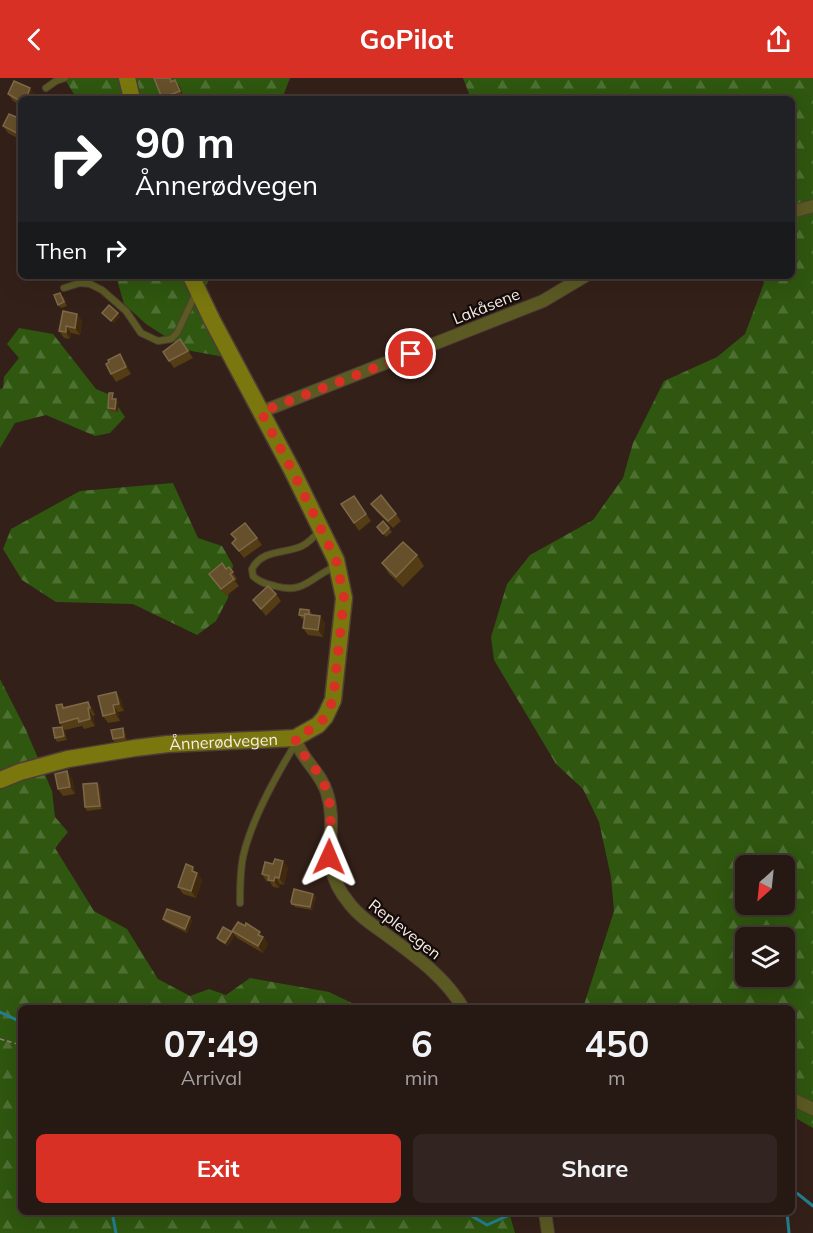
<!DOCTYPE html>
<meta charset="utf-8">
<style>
body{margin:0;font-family:Mulish,sans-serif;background:#322521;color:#f1f3f6;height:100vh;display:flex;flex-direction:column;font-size:22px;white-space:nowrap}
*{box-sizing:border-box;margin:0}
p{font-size:20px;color:#a4a0a0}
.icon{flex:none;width:33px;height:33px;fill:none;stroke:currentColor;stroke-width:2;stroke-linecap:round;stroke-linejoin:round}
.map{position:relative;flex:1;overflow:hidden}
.side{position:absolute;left:18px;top:927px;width:777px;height:210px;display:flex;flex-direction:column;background:#261813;border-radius:9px;box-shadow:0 6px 24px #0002,0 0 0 2px #423733}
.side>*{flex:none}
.guide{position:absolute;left:18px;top:18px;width:777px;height:183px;border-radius:9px;box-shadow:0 6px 24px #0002,0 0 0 2px #423733;background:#202124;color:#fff;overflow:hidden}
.needle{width:39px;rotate:207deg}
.tools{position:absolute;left:735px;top:777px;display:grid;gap:12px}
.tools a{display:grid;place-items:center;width:60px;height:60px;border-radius:9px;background:#261813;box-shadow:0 6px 24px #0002,0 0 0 2px #423733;font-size:30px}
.pin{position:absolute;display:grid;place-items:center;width:51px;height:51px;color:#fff;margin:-26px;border:3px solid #fff;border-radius:50%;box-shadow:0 2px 6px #0007}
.me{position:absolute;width:66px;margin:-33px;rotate:1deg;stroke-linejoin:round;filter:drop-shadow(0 0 4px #0008)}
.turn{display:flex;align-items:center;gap:21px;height:126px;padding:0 18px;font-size:27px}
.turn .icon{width:78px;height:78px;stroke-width:2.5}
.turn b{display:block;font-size:42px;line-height:51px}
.then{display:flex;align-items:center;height:57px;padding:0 18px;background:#0003;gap:12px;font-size:22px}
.eta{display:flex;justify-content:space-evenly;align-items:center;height:102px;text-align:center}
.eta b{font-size:36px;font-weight:700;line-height:42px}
.action{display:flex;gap:12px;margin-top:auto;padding:12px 18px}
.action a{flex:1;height:69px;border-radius:9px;background:#d93025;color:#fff;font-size:24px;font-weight:700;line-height:69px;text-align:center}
.action a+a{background:#322521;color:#f1f3f6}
header{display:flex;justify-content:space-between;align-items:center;height:78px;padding:0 18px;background:#d93025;color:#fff;font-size:27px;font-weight:700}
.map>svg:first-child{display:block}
</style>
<header><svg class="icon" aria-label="back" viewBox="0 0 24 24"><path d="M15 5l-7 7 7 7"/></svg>GoPilot<svg class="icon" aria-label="share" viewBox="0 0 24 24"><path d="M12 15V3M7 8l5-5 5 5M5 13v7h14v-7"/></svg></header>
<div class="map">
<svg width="813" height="1155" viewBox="0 0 813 1155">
<defs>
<pattern id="forest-firs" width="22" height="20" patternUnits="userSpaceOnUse" patternTransform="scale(1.5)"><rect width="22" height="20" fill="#2f570f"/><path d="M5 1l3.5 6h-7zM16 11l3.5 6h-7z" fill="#4e6f32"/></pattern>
</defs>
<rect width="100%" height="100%" fill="#332019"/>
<g fill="url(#forest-firs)" fill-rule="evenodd">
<polygon points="64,0 290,0 282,21 77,21"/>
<path d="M463,0h350v1050l-21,-12v-108h-209l31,-97 -3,-34 -12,-55 -16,-33 -27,-25 -62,-104 -3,-23 16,-53 23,-29 63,-35 30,-42 10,-35 31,-62 53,-24 28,-23 19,-51 -3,-7h31v-177h-321zM746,788h38v38h-38zM746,860h38v38h-38z"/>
<polygon points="116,198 211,198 202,216 230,280 186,272 146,246 124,226"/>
<polygon points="19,250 53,256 96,311 110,317 125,339 110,355 95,358 46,337 15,345 0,370 0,311 3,310 4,299 19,280 7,266"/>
<polygon points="173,405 198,460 222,468 233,487 228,520 216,543 197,557 133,526 56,524 22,502 3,471 11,451 80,413"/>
<polygon points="0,601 26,652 52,713 55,739 68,754 55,770 94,833 127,851 158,901 190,918 209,911 226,917 250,900 329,914 362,930 21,930 21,1134 509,1134 515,1155 0,1155"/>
</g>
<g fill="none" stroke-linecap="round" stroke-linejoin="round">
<g stroke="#228092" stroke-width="3">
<polyline points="0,934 21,944"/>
<polyline points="792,1114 798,1116 813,1128"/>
<polyline points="112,1134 116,1155"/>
<polyline points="465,1134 487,1147 516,1134"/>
<polyline points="787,1134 789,1155"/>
</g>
<g stroke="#4f3d36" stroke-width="8">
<g id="service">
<polyline points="46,10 56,3 65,0"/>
<polyline points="64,210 80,205 90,206 102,212 126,233 141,255 158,263 171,261 177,255 196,215"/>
<path d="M320,452c-5,6 -10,12 -18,16 -17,8 -40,3 -50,23l1,7c6,6 13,8 22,10 30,9 37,-11 62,-20"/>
<path d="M240,825c0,-15 0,-31 3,-46 8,-36 34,-83 53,-114"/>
</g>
</g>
<g stroke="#4f3d36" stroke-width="14">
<g id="minor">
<polyline points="792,134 813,128"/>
<polyline points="261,334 543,223 585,198"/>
<path d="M295,660c5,20 26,34 32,55 13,41 -12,69 22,110 9,12 22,21 35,30 29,22 60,42 79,75"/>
<polyline points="792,1021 813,1031"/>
<polyline points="545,1134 548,1155"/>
</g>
</g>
<g stroke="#4f3d36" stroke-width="19">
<g id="secondary">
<polyline points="127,0 132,21"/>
<path id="s1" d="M0,702l20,-8 48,-13 67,-11 33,-4 127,-6 23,-13 7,-8 8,-17 11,-102 -8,-38 -44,-90 -80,-150 -21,-44"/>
</g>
</g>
<polyline stroke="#90807a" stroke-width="1.5" stroke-dasharray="4.5 3" stroke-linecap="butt" points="0,961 21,967"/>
<use href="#service" stroke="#5b5a23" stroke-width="6"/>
<use href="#minor" stroke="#5b5a23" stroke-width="12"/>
<use href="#secondary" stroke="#79770e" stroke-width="16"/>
</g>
<g fill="#543c14">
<polygon points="180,9 184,21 162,21 162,20"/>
<polygon points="8,16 35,17 21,21 21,28 13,23"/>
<polygon points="21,41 21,62 8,55 3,48"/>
<polygon points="63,218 67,228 61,230 58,227"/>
<polygon points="77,236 82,243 80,257 71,255 70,261 64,260 59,253"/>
<polygon points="180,261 193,280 174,290 169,283"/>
<polygon points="125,283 131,296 116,304 111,296"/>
<polygon points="115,319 115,321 118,324 118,334 111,334 108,330"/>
<polygon points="354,418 371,443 359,453 341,426"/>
<polygon points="371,426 396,436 401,443 393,450 376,433"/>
<polygon points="377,449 389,450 392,454 386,459"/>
<polygon points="231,456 257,460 262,467 244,480 232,465 235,462"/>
<polygon points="417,477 424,488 403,509 389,496 382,485"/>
<polygon points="229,489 237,501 235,503 239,508 226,518 214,503"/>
<polygon points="276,516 281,523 266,538 253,522"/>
<polygon points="309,532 312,536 312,537 320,538 325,545 323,559 308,557 303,550 304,541 301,540 299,537"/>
<polygon points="98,618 121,621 124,633 118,634 120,643 108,645 103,638"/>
<polygon points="88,624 93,631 95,637 93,638 95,648 84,651 82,648 65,652 67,662 57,664 55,660 62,649 60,645 62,626 64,629"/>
<polygon points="125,654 127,662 115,665 113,661"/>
<polygon points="72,700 75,716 63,718 58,711"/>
<polygon points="97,705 100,708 102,731 87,733 85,729"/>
<polygon points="283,783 288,790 284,807 280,806 279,810 273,809 270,804 266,803 262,796 273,786"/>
<polygon points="198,796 202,802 196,820 183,816 178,809"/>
<polygon points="313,816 316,819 312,832 295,829 291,824"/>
<polygon points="190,839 192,843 187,855 165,844 163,841"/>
<polygon points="232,853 265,861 265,862 268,866 263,875 237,860"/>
<polygon points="232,854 235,857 228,868 219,863 217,860"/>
</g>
<g fill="#40290c">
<polygon points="175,2 180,9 184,21 180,13"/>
<polygon points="30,10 35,17 34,21 26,21"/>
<polygon points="118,235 120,239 114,246 111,243"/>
<polygon points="77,236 82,243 80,257 75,250"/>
<polygon points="66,248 71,255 70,261 66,254"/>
<polygon points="120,276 125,283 131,296 126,289"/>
<polygon points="116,321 118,324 118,334 115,331"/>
<polygon points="320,538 325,545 323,559 318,552"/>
<polygon points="116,614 121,621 124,633 119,626"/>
<polygon points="88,624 93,631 95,637 90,630"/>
<polygon points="113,627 118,634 120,643 115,635"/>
<polygon points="88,630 93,638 95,648 90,641"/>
<polygon points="62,649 65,652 67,662 64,658"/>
<polygon points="123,650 125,654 127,662 124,659"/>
<polygon points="67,693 72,700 75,716 70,709"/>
<polygon points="97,705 100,708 102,731 100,728"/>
<polygon points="283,783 288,790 284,807 279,800"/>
<polygon points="193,789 202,802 196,820 191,813 192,793"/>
<polygon points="275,799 280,806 279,810 274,803"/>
<polygon points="313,816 316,819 312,832 310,829"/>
<polygon points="190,839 192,843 187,855 185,851"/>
<polygon points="232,854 235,857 228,868 225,865"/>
<polygon points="260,854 268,866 263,875 258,868 258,857"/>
</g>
<g fill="#664f2b" stroke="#7d6848" stroke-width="1.5">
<polygon points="154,0 170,0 171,4 175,2 180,13 162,20"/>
<polygon points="14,3 30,10 26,21 21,21 20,23 8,16"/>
<polygon points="9,36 21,41 21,57 3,48"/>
<polygon points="60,215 64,224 58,227 54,217"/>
<polygon points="109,227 118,235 111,243 102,235"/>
<polygon points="63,233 77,236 75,250 66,248 66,254 59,253"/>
<polygon points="180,261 188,273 169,283 163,274"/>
<polygon points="120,276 126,289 111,296 106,286 109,284 108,282"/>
<polygon points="109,315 113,315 112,321 116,321 115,331 108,330"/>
<polygon points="381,417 396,436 388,443 371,426"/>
<polygon points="354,418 366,436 354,445 341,426"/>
<polygon points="383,443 389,450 383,456 377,449"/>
<polygon points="245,445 257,460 239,473 232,465 236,461 231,456"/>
<polygon points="403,464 417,477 396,499 382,485"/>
<polygon points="222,485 226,491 229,489 233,494 230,496 234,501 221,511 209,496"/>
<polygon points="268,508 276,516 261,531 253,522"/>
<polygon points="300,531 309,532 309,537 305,536 305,538 299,537"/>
<polygon points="305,536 320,538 318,552 303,550"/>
<polygon points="116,614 119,626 113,627 115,635 103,638 98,618"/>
<polygon points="88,624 90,630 88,630 90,641 79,644 78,640 60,645 56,627 62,626 63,630"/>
<polygon points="62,649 64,658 55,660 53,650"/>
<polygon points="123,650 124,659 113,661 111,652"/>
<polygon points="67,693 70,709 58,711 55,696"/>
<polygon points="97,705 100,728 85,729 83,706"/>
<polygon points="275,781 283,783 279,800 275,799 274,803 268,802 269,798 262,796 265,784 273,786"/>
<polygon points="186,786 193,789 192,793 197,795 191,813 178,809"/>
<polygon points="294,811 313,816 310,829 292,826 291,824"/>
<polygon points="167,831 190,839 185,851 163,841"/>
<polygon points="238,844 245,848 246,845 260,854 258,857 263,859 258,868 232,853"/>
<polygon points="223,849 232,854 225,865 217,860"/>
</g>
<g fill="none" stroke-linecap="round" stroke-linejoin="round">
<path stroke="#d93025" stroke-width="10" stroke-dasharray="0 18" d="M329,779c0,-25 6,-51 -6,-75 -7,-16 -23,-27 -28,-44l23,-13 7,-8 8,-17 11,-102 -8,-38 -44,-90 -31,-58 150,-58"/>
</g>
<g text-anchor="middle" stroke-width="4.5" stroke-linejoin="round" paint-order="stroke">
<g font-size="16" fill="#f9ece7" stroke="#140c09">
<text transform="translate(486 228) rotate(-22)" y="6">Lakåsene</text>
<text dy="6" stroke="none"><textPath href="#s1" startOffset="228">Ånnerødvegen</textPath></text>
<text transform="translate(405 851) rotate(38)" y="6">Replevegen</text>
</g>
</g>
</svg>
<div class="tools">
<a><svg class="needle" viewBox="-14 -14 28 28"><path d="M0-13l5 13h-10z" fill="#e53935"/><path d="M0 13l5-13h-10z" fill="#a4a0a0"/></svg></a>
<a><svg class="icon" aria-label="layers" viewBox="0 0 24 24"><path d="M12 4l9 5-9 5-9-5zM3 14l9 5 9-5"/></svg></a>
</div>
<div class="pin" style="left:411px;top:276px;background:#d93025"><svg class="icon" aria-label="arrive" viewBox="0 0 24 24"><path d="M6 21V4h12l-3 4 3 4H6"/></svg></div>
<svg class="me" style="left:329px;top:779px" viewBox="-20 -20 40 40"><path d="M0-17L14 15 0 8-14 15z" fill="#d93025" stroke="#fff" stroke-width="4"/></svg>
<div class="guide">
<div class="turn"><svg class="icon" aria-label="right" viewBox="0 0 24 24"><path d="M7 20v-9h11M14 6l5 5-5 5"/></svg><div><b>90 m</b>Ånnerødvegen</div></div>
<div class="then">Then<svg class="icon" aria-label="right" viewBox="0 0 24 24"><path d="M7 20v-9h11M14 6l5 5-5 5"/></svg></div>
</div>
<section class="side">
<div class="eta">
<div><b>07:49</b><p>Arrival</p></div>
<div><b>6</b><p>min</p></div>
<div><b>450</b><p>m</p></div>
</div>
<div class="action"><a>Exit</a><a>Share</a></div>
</section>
</div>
